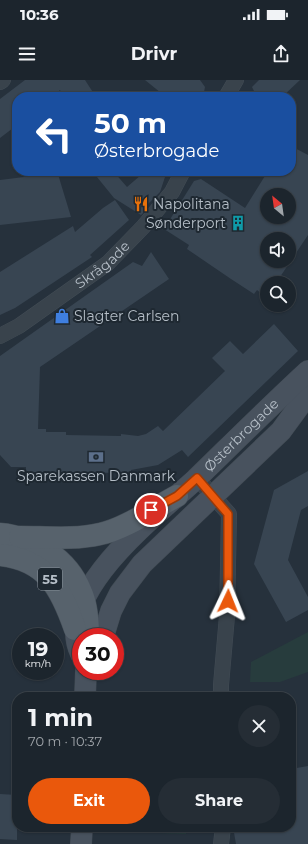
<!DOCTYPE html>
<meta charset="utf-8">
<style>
body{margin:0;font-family:Montserrat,sans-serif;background:#252d35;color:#f1f3f6;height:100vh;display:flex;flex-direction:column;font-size:15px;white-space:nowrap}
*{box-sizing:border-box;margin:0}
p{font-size:13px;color:#a0a5aa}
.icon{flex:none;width:22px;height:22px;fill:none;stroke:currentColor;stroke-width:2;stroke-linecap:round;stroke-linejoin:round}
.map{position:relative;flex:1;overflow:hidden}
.sheet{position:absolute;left:12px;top:612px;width:284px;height:140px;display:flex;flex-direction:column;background:#1c252d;border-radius:16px;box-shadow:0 1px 3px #0004,0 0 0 1px #3a4249}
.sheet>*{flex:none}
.top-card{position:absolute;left:12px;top:12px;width:284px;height:84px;border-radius:16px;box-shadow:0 1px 3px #0004,0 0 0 1px #3a4249;background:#1a4fa0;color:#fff;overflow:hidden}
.needle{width:26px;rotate:331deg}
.fabs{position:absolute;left:260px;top:108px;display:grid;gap:8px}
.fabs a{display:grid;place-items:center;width:36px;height:36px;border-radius:50%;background:#1c252d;box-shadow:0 1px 3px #0004,0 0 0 1px #3a4249;font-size:20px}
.speed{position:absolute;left:12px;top:548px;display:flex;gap:8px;font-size:20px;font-weight:700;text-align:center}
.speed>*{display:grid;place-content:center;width:52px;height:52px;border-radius:50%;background:#1c252d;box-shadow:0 1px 3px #0004,0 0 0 1px #3a4249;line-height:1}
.speed small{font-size:10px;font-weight:400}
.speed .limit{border:6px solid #d22;background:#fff;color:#111}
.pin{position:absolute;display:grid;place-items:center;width:34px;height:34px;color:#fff;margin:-17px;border:2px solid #fff;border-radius:50%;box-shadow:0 1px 4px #0007}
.me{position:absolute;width:44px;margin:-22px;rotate:2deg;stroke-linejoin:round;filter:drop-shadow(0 0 3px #0008)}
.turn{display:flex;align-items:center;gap:14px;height:84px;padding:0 16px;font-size:18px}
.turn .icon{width:52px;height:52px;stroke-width:2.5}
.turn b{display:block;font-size:28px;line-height:34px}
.round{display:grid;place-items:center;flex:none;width:42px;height:42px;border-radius:21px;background:#252d35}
.head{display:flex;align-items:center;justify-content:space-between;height:68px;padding:0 16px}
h1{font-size:24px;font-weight:700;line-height:30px}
.cta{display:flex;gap:8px;margin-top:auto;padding:8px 16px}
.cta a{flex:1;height:46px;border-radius:24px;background:#ea580c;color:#fff;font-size:16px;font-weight:700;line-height:46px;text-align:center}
.cta a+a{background:#252d35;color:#f1f3f6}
.status{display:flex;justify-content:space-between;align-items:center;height:28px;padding:0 20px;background:#1c252d;direction:ltr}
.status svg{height:11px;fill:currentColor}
header{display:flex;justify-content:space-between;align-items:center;height:52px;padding:0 16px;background:#1c252d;font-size:18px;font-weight:700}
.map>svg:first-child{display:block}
</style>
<div class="status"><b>10:36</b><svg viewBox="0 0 49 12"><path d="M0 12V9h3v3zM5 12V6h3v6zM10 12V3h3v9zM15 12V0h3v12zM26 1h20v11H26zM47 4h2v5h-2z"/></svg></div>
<header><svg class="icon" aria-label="menu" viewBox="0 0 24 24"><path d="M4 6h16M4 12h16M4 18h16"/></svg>Drivr<svg class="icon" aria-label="share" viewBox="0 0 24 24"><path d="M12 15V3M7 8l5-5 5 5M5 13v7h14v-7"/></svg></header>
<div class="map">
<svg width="308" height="764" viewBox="0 0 308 764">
<rect width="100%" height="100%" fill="#26313c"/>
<g fill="#273c3d">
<polygon points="308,552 308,592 280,602 250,602 251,582"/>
<polygon points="134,747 187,747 186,754 134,752"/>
</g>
<g fill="#384552" fill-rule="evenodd">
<polygon points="25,0 85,0 96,17 64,17 60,10 51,17 17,17 17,45 0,58 0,19"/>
<polygon points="145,0 200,0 205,7 203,17 166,17"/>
<polygon points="259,0 300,0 282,17 257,17 252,7"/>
<path d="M291,66l17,9v80l-32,48h-9v15l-10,-8 -3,4 -23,-15 -44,-30 2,-4 -25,-16 30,-48 7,-2 44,29 23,-37h23zM267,115h22v22h-22zM267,159h22v22h-22z"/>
<polygon points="31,91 57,91 71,137 0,145 0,100 32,96"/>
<polygon points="108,91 113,91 127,107 141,95 142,91 167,91 160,112 144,128 146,130 141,135 114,118 97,97"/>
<polygon points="115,120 129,140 90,175 92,177 15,228 0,235 0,192 73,146 75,152 103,128"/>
<polygon points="151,172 169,199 40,287 38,349 46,349 46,352 66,352 66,355 121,356 121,354 138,356 146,354 158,346 163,351 225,291 212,278 230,261 243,274 274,244 298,271 188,377 182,370 158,385 131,390 131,393 26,392 26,387 11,387 0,375 0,276 133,182 142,186"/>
<polygon points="308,391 308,426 301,430 288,480 308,517 308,530 286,542 254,484 274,410"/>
<polygon points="308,686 308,764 236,764 233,747 291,747 291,689"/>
<polygon points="0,714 17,715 17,760 0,759"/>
</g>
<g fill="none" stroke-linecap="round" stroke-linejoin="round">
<g stroke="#424c55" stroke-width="16">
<g id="street">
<polyline points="0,2 3,0"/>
<polyline points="226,17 236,0"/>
<path id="s1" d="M0,256l19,-10 89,-63 35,-36 29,-35 11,-21"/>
<polyline points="197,398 229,434 227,536 221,605 221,617"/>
<polyline points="221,764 223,747"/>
</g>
</g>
<g stroke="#424c55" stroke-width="22">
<g id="secondary">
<polyline points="103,557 111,531 120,513 142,484 281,351 308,314"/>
<path id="s2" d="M81,574c-29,-61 76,-139 115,-175 37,-36 74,-73 112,-108"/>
<polyline points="85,617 86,591"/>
<polyline points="81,764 82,747"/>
</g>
</g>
<g stroke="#424c55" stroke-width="23">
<g id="primary">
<path d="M0,454c34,3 68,25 81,58 6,13 7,31 7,45"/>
<path d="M20,457c26,0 54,3 80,-3 25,-5 54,-26 77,-38"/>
<path d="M0,475c47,5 61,34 75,74"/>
</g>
</g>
<use href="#street" stroke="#39434c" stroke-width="15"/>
<use href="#secondary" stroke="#48525e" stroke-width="21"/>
<use href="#primary" stroke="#57626c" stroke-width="22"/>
</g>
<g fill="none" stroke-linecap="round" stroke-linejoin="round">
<g stroke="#983908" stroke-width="10">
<polyline id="route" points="151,430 177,416 197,398 228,434 228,521"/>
</g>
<use href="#route" stroke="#ea580c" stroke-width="7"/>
</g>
<defs>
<g id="restaurant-bare" transform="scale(1.2)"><path d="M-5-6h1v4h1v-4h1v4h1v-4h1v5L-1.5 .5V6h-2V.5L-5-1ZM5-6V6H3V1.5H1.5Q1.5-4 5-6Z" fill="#e8710a" stroke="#1e2831" stroke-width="2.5" paint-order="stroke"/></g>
<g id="building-bare" transform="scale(1.2)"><path d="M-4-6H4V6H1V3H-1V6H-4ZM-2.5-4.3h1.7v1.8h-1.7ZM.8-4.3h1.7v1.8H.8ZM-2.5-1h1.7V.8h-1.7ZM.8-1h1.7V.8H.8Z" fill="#0f9aa8" stroke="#1e2831" stroke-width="2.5" paint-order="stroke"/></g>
<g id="shop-bare" transform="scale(1.2)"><path d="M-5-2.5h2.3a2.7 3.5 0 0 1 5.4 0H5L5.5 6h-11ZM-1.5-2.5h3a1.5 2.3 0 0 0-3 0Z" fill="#3f7fe0" stroke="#1e2831" stroke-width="2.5" paint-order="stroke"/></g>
<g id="bank-bare" transform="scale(1.2)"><path d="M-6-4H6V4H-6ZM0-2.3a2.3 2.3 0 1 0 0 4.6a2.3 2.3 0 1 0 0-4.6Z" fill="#5c6f8a" stroke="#1e2831" stroke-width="2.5" paint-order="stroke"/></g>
</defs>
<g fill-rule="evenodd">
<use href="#restaurant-bare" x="141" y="124"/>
<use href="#building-bare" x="238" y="143"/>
<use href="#shop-bare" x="62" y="236"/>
<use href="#bank-bare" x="96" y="377"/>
</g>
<g text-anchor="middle" stroke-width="4" stroke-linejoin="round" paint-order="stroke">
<rect fill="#1e2831" stroke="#88919a" stroke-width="1" x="38" y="488" width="24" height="22" rx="3"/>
<g font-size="13" font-weight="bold" fill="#b5bec7">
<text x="50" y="504">55</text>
</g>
<g font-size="14" fill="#b5bec7" stroke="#1e2831" text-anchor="start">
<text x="153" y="129">Napolitana</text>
<text x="226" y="148" text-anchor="end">Sønderport</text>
<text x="74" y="241">Slagter Carlsen</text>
<text x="96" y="401" text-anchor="middle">Sparekassen Danmark</text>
</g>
<g font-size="14" fill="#b5bec7" stroke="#1e2831">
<text dy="5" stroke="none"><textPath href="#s1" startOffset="125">Skrågade</textPath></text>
<text dy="5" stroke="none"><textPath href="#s2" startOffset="285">Østerbrogade</textPath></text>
</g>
</g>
</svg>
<div class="fabs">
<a><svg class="needle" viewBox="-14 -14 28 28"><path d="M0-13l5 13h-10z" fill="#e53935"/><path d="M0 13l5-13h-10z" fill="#a0a5aa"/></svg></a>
<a><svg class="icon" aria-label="sound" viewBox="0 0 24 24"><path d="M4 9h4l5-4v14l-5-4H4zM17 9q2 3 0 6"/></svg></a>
<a><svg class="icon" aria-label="search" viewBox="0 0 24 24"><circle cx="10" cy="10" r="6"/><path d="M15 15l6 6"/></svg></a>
</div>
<div class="speed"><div>19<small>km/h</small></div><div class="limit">30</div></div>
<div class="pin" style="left:151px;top:430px;background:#d93025"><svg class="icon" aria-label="arrive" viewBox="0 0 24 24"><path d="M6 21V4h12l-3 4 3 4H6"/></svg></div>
<svg class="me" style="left:228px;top:521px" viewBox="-20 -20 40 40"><path d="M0-17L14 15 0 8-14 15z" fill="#ea580c" stroke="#fff" stroke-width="4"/></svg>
<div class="top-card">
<div class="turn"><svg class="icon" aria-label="left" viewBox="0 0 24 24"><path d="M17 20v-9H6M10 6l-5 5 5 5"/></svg><div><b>50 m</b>Østerbrogade</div></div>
</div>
<section class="sheet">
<div class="head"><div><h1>1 min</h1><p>70 m · 10:37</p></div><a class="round"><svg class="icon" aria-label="close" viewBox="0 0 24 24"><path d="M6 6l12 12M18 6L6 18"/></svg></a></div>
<div class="cta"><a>Exit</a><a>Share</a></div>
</section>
</div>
